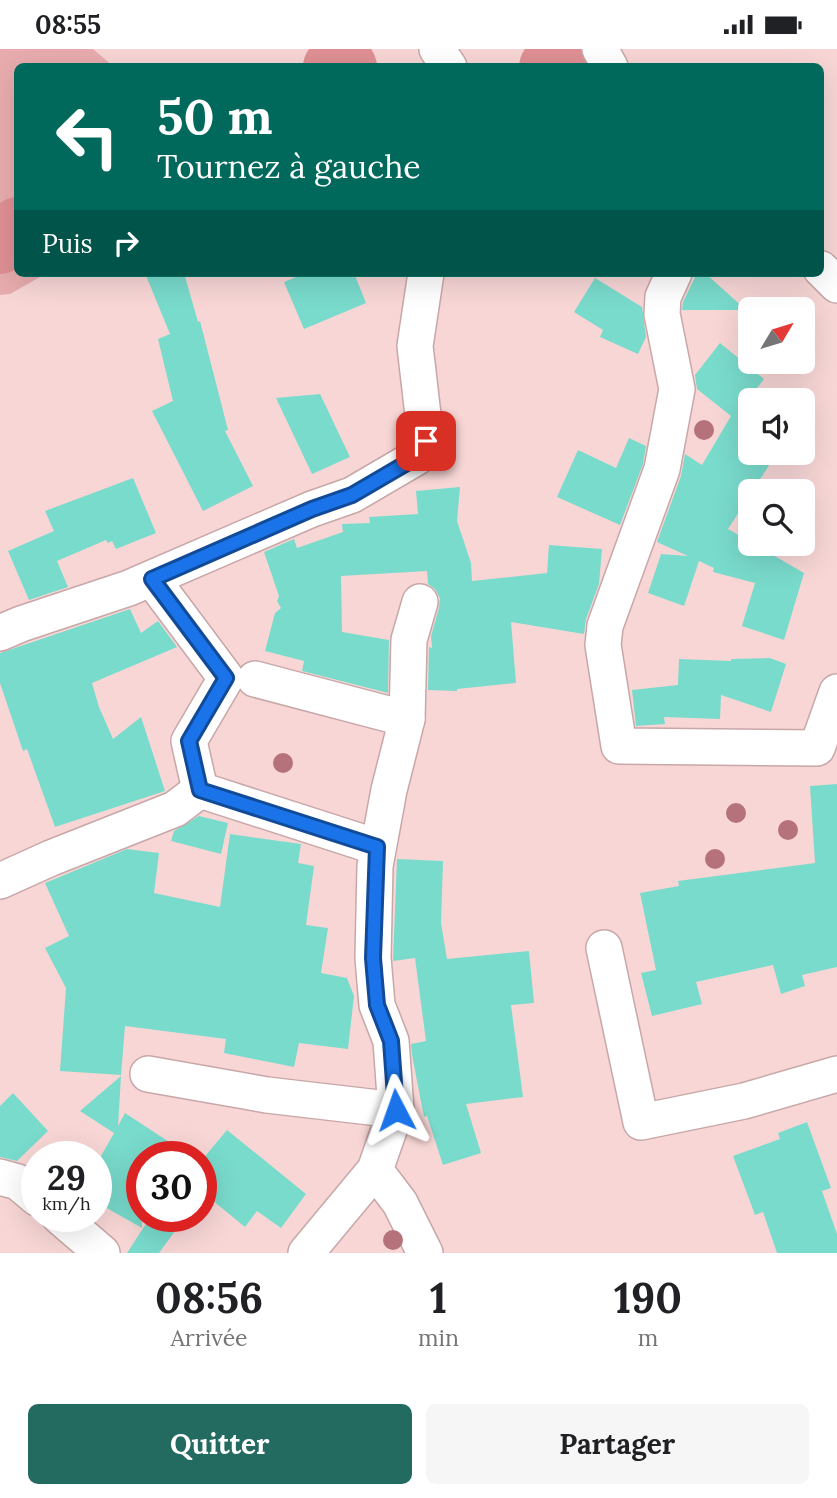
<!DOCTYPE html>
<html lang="fr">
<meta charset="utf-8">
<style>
body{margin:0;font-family:Lora,serif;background:#f6f6f6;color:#202124;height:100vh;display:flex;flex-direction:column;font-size:26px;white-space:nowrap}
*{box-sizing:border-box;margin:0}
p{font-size:23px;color:#757577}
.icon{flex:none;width:38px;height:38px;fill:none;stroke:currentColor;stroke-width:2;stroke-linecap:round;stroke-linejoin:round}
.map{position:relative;height:1204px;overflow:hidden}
.sheet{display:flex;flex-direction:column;background:#fff;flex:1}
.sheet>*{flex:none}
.top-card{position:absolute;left:14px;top:14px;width:810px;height:214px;border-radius:10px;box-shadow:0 7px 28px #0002;background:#00695c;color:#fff;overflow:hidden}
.needle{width:46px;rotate:52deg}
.controls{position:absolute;left:738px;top:248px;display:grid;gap:14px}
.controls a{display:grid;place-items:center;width:77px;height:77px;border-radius:10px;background:#fff;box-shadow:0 7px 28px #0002;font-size:35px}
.speed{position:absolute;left:21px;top:1092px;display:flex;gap:14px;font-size:35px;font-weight:700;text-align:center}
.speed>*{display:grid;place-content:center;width:91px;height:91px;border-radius:50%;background:#fff;box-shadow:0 7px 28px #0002;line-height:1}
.speed small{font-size:18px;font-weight:400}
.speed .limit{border:10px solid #d22;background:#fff;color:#111}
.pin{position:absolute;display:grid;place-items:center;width:60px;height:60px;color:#fff;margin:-30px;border-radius:14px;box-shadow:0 4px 10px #0006}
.me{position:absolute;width:77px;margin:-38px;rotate:356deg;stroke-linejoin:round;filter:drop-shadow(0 0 5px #0008)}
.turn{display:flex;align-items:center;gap:24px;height:147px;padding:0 28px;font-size:32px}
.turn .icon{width:91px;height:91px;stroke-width:2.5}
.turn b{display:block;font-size:49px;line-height:60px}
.then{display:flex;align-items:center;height:66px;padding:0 28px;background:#0003;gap:14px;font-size:26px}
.eta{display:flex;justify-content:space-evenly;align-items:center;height:119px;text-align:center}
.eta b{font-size:42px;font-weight:700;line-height:49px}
.button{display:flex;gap:14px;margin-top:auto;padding:14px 28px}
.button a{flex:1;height:80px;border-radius:10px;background:#236b61;color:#fff;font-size:28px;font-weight:700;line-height:80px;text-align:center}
.button a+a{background:#f6f6f6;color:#202124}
.status{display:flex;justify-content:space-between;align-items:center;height:49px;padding:0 35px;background:#fff;direction:ltr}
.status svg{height:19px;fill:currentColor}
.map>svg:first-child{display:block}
</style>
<div class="status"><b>08:55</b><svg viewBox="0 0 49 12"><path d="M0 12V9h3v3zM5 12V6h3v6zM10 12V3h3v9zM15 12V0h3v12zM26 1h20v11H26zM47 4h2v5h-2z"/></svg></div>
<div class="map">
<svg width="837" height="1204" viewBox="0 0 837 1204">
<rect width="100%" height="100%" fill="#f8d6d6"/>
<polygon fill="#e8acae" points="0,0 93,0 113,17 18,18 18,224 47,224 10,245 0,246"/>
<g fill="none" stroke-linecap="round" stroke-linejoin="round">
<g stroke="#df9094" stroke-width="60">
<polyline points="333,18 341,14 347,18"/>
<polyline points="549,18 565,0"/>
<polyline points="0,195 18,178"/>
</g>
</g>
<g fill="#79dbcc">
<polygon points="145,224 184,224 198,273 200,272 228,381 225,382 253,437 203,462 152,362 173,352 158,290 170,285"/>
<polygon points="306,224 354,224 366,254 304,280 284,233"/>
<polygon points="697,224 705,224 746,261 682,261 683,253"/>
<polygon points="595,229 642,258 646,288 638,305 600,288 603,281 574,263"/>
<polygon points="720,294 764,330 751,347 751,404 777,404 728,480 804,524 784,591 742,577 755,534 713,523 714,519 699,512 684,557 648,544 661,505 688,507 657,493 681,427 685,405 702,416 731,367 697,340 695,326"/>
<polygon points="320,345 350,408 312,425 276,349"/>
<polygon points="629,389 646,397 643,415 620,476 557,448 578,401 616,419"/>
<polygon points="133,429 156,484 116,500 112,492 108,494 106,491 57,512 68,538 29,551 8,502 54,482 45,462"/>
<polygon points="460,438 457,472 471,514 472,532 547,524 549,496 602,500 599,535 586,570 584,585 511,573 516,634 457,640 457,642 428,641 429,598 432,599 431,587 439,559 440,549 435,540 428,535 427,522 341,527 342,583 389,591 388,644 302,622 304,612 265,602 275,564 281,559 277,552 279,547 264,503 294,490 297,499 343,483 342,475 370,474 369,468 418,465 416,442"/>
<polygon points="130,560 141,584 158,572 177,598 92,634 99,658 113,690 141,668 165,742 55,778 27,700 23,702 0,634 0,604"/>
<polygon points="770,609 786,615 771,663 721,646 720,670 664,668 665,675 636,677 632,641 678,636 679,610 731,612 731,610"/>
<polygon points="837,735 837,918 802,926 805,937 781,945 773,916 696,933 702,955 652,967 641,924 656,921 640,844 679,837 678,832 815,814 810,737"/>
<polygon points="199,767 228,774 221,805 171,792 174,782"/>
<polygon points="230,785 301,795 298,814 314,817 306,876 328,879 321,924 347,929 354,947 348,1000 299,994 294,1018 224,1004 226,990 125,977 121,1026 60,1022 66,939 45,899 69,887 45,834 127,800 159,804 154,844 220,858"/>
<polygon points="397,810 443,812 441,874 447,910 529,902 534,954 511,956 523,1048 466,1055 481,1104 443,1116 427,1067 424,1068 412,1006 411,995 426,992 415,909 393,912"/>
<polygon points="121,1027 118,1077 125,1064 192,1108 142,1108 142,1179 96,1153 96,1116 114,1084 80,1062"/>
<polygon points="13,1044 48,1082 17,1112 0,1108 0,1057"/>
<polygon points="807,1073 831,1139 822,1142 837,1185 837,1204 777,1204 763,1163 755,1166 733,1107 780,1090 778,1084"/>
<polygon points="227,1081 306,1145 281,1179 257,1162 245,1178 201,1142 201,1112"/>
<polygon points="151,1167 186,1167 159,1204 127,1204"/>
</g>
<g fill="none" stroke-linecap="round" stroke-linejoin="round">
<g stroke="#c8a7a8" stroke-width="38">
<g id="minor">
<polyline points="437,0 449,18"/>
<polyline points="600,0 610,18"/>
<polyline points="821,220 837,236"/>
<polyline points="674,224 663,248 662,265 677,340 662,420 605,577 603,596 619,697 817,699 837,643"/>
<polyline points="152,530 226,629 189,692 200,741"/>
<polyline points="0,584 21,575 129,539 312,460 352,446 417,408 424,402 426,392 415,297 426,224"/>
<polyline points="255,630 407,670"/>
<polyline points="0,832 51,809 175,760 200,741 377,798"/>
<polyline points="604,899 641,1073 744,1052 837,1025"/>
<polyline points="148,1025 267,1046 396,1061"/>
<polyline points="375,1121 400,1154 425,1204"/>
<polyline points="0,1128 18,1133 37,1149"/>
<polyline points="59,1167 102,1204"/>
<polyline points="306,1204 375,1121 396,1061 391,992 377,956 373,909 375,817 389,741 407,670 409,591 420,553"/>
</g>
</g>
<use href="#minor" stroke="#fff" stroke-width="35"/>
</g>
<g fill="#b5727a">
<circle cx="704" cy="381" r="10"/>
<circle cx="283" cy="714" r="10"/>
<circle cx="736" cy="764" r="10"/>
<circle cx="788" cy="781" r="10"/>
<circle cx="715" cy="810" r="10"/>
<circle cx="393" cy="1191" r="10"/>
</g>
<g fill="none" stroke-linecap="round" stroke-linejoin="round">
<g stroke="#114b97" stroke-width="18">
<polyline id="route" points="396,1061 391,992 377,956 373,909 377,798 200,741 189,692 226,629 152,530 312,460 352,446 417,408 424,402 426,392"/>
</g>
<use href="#route" stroke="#1a73e8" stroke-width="12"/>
</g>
</svg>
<div class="controls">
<a><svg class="needle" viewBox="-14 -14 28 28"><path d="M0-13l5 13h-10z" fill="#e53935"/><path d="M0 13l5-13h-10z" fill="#757577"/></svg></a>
<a><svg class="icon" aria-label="sound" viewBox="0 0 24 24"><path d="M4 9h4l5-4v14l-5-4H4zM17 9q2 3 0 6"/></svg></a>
<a><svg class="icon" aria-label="search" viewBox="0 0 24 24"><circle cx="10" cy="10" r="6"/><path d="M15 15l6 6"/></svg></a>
</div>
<div class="speed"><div>29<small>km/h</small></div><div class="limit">30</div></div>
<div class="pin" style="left:426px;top:392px;background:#d93025"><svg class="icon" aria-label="arrive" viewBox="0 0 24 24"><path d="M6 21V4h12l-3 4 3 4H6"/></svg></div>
<svg class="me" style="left:396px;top:1061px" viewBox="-20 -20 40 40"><path d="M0-17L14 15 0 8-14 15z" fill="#1a73e8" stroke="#fff" stroke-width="4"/></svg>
<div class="top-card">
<div class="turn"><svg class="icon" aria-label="left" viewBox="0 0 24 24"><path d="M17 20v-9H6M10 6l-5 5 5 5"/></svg><div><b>50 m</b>Tournez à gauche</div></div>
<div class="then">Puis<svg class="icon" aria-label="right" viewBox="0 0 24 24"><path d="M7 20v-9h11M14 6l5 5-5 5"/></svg></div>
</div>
</div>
<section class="sheet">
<div class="eta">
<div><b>08:56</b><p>Arrivée</p></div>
<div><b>1</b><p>min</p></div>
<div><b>190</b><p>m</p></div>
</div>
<div class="button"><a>Quitter</a><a>Partager</a></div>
</section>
